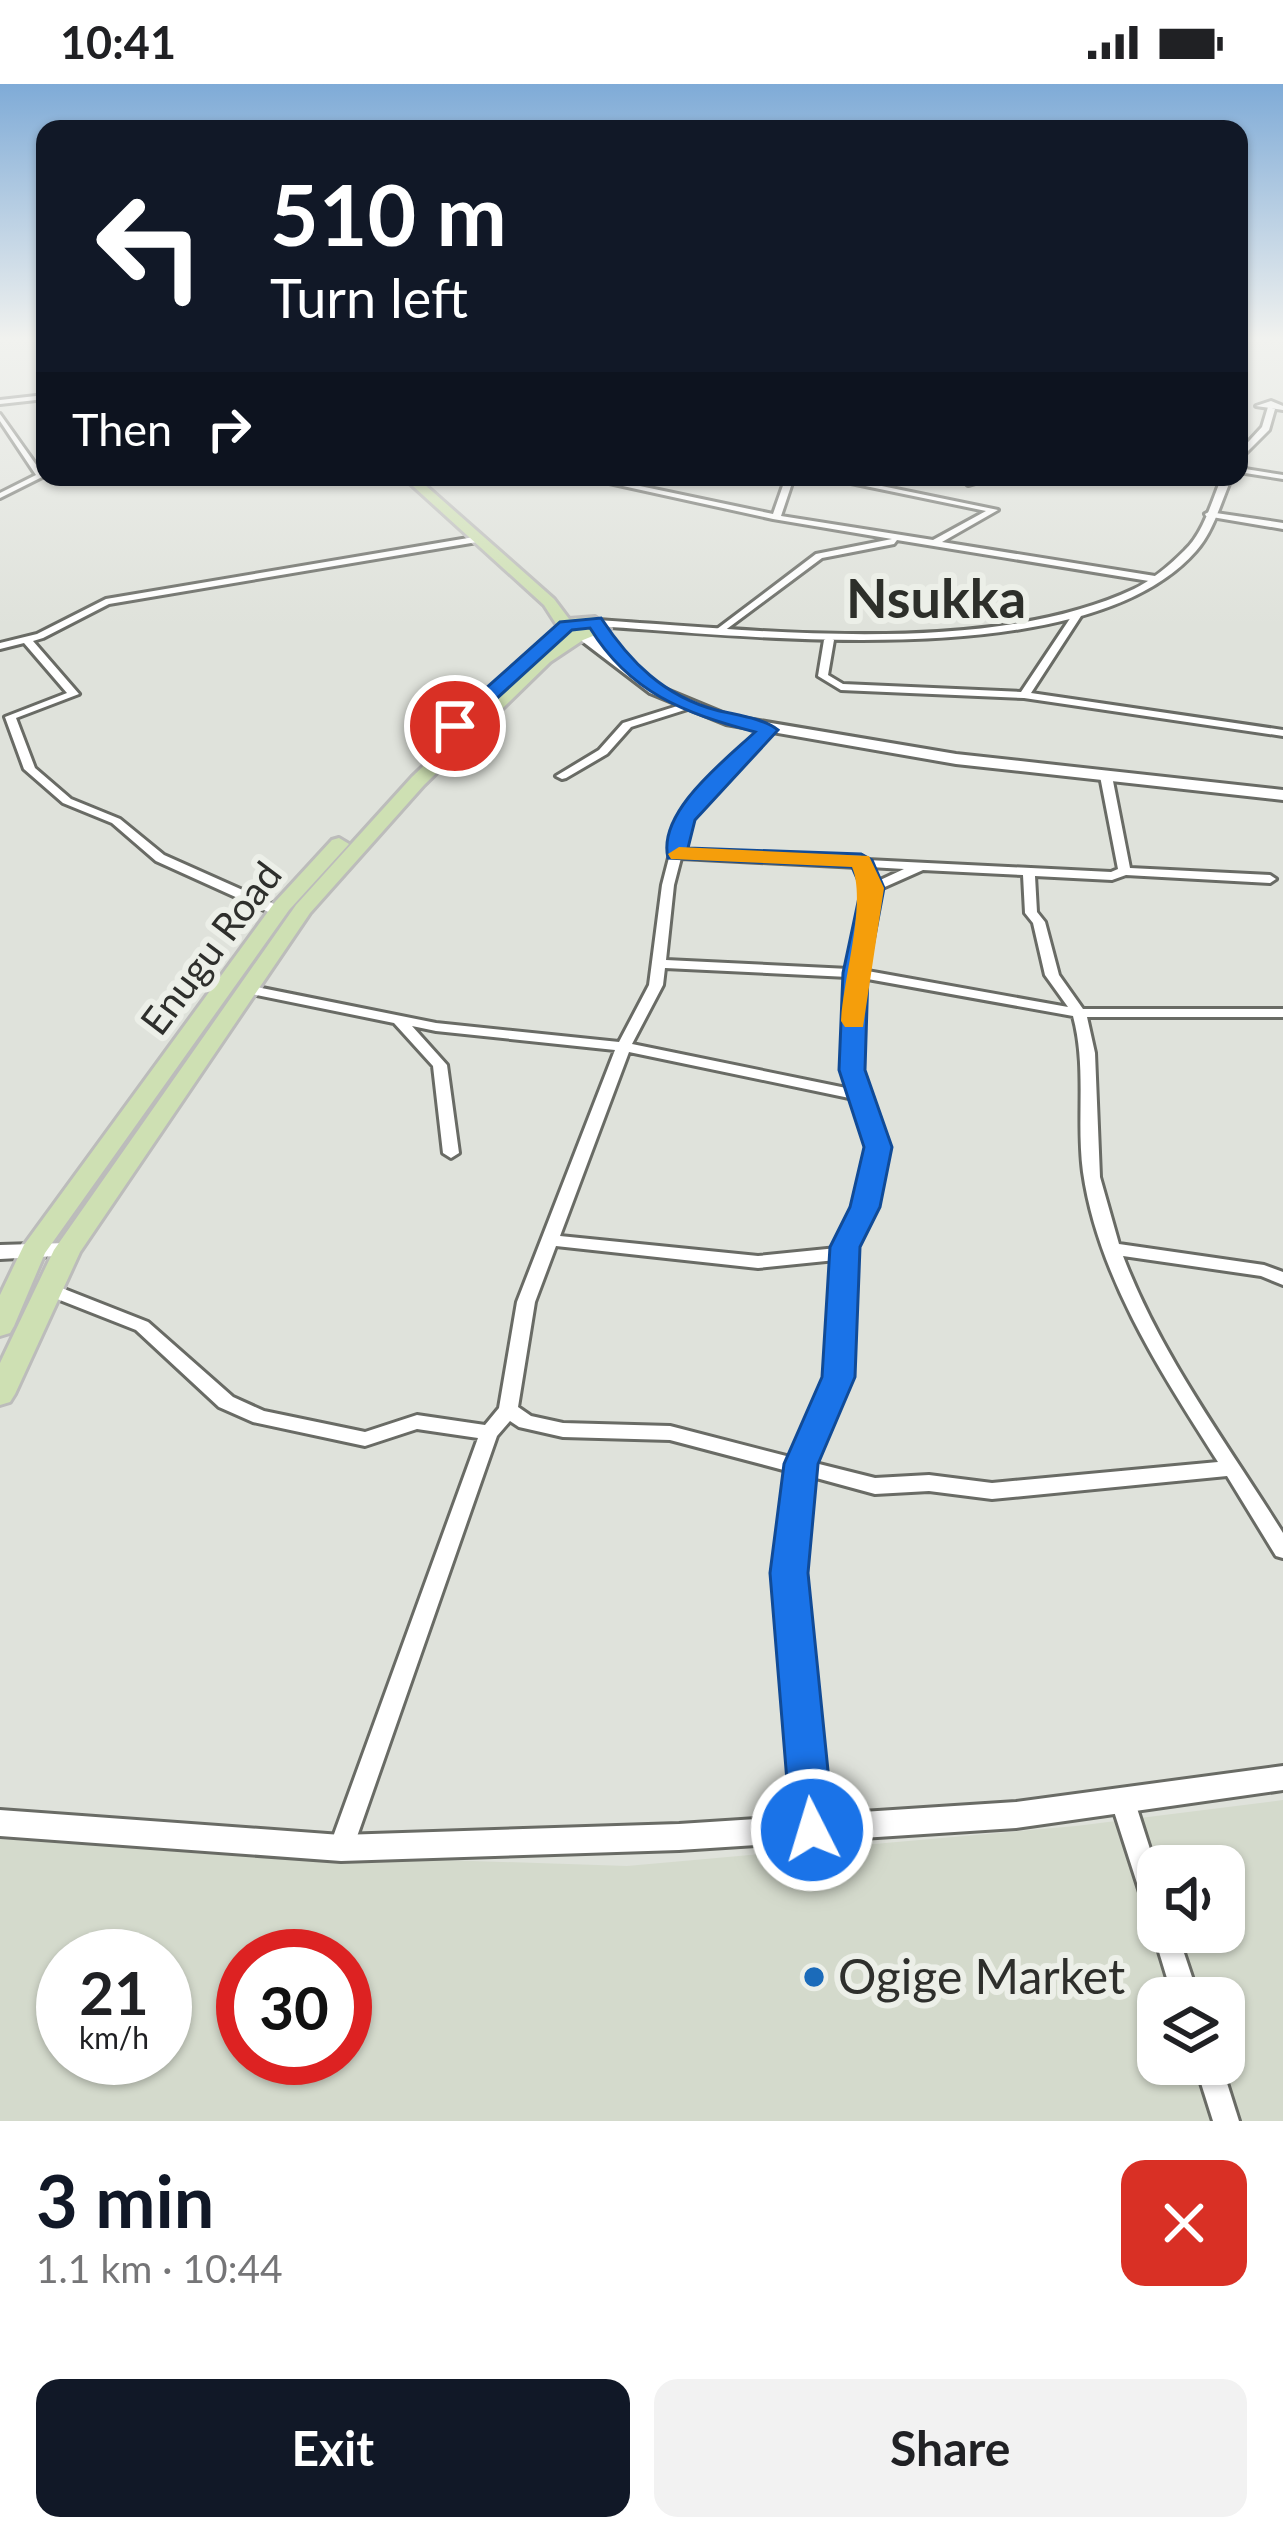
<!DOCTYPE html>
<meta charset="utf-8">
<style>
body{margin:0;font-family:Lato,sans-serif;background:#f2f2f2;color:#202124;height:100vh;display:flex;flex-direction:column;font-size:45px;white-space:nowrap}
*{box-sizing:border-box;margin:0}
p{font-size:39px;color:#757577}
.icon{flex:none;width:66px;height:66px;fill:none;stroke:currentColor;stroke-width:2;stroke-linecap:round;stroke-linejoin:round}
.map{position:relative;height:2037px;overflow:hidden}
.details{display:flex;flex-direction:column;background:#fff;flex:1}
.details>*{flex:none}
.guide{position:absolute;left:36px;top:36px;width:1212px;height:366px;border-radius:24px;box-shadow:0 3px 9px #0004;background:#111827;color:#fff;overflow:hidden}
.tools{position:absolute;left:1137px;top:1761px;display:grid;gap:24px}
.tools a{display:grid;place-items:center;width:108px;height:108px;border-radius:24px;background:#fff;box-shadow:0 3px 9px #0004;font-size:60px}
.speed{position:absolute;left:36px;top:1845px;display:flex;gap:24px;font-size:60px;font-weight:700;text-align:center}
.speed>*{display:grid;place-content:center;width:156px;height:156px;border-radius:50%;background:#fff;box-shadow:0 3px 9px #0004;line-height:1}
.speed small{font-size:30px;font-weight:400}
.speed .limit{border:18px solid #d22;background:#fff;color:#111}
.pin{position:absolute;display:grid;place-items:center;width:102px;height:102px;color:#fff;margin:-51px;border:6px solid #fff;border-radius:50%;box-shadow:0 3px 12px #0007}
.me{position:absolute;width:132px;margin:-66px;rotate:355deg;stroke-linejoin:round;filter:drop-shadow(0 0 9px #0008)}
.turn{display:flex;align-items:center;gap:42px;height:252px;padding:0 36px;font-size:54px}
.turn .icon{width:156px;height:156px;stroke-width:2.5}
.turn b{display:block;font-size:84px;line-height:102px}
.then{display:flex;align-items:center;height:114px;padding:0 36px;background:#0003;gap:24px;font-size:45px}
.round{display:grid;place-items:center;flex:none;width:126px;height:126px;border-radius:24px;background:#f2f2f2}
.head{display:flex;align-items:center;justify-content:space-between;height:204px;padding:0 36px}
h1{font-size:72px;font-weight:700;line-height:90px;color:#111827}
.cta{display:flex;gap:24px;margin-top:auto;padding:24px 36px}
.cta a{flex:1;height:138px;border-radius:24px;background:#111827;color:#fff;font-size:48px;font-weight:700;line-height:138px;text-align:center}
.cta a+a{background:#f2f2f2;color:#202124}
.status{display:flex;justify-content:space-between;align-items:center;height:84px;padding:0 60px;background:#fff;direction:ltr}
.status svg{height:33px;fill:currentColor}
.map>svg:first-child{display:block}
</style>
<div class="status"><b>10:41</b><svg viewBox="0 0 49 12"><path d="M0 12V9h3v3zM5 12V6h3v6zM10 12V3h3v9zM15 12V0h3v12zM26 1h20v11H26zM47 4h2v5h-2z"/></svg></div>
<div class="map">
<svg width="1283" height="2037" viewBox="0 0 1283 2037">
<rect width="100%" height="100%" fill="#dfe2db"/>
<path fill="#d4dacc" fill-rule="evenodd" d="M1283,1716v321h-1283v-282l204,13 423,14 449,-40zM1158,1782h66v66h-66zM63,1872h102v102h-102zM243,1872h102v102h-102zM1158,1914h66v66h-66z"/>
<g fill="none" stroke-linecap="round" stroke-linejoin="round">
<g stroke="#696b65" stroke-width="6">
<g id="minor">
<polygon points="45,311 45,315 0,320 0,316"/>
<polygon points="1271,317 1283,322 1283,326 1256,322"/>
<polygon points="0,330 44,392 0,414 0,409 36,391 0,337"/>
<polygon points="1239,384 1283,391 1283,395 1239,388"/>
<polygon points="582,393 597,393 773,430 786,393 794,393 781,432 933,456 986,427 822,393 838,393 998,426 942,458 1155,492 1159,495 1155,498 897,456 894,460 822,474 720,550 715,547 717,545 816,470 892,455 773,435"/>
<polygon points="959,393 968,393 975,399 968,401"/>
<polygon points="1209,428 1283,439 1283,445 1206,432 1205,430"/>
<polygon points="480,452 483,453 483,457 109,520 43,554 33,557 79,610 16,634 35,684 71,715 120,735 164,771 283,824 283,830 273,830 156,777 112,739 63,719 24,685 5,633 67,609 24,559 0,565 0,559 37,550 106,515"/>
<polygon points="1076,529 1081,532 1031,609 1283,646 1283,652 1024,614 841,606 818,592 824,556 829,553 834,556 828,591 843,600 1021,608 1073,530"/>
<polygon points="687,619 691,620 691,624 631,643 607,670 566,694 562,695 556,692 599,666 623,639"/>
<path d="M769,643l4,1v4l-47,43 -35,44 -8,32 172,8 6,-3 6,4 244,12 7,-3 -18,-93 6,-3 6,3 18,92 140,7 6,4 -6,4 -144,-8 -14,5 -77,-4 2,36 8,10 14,53 24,34h200v8h-196l8,36 5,124 19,67 145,21 19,7v13l-22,-9 -138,-20c38,100 104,187 160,277v25l-7,-2 -49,-80 -235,23 -63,-8 -54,3 -66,-18 -10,97 25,257 -4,8 -8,3 -8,-3 -4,-8 -21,-257 12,-101 -121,-32 -107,-3 -44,-10 -9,-6 -13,15 -144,412 -4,8 -8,3 -8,-3 -4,-8 149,-410 -61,-9 -52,17 -112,-24 -34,-15 -83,-77 -94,-37 -3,-4 3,-4h12l94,37 85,75 31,14 101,21 52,-17 68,10 14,-17 18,-106 98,-252 -179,-19 -24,-5 35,39 12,88 -8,5 -8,-5 -10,-87 -39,-43 -147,-30 -7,-4 7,-4 189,38 183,19 30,-57 13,-100 17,-66 39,-48zM681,774l177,9 8,21 -17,81 -183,-9 8,-75zM870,783l34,2 -28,13zM923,786l100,5 2,38 8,10 12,52 23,32 -206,-37 16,-80zM665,884l183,9 -3,93 6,19 -219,-45 31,-59zM862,894l211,38c14,52 3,103 10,156 15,105 79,202 135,290l-226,21 -63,-8 -54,3 -64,-16 37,-85 5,-130 20,-40 13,-60 -27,-77zM629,968l225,47 16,48 -13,60 -20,41 -79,8 -198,-20zM556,1162l202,22 78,-8 -6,117 -36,81 -124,-32 -107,-3 -32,-7 -13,-9 17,-105z"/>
<polygon points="1123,1707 1131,1710 1135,1718 1158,1790 1158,1848 1177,1848 1199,1914 1173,1914 1153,1848 1158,1839 1149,1835 1146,1827 1111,1718 1115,1710"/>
<polygon points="1195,1980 1221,1980 1239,2037 1213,2037"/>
</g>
</g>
<g stroke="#696b65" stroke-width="6">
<g id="tertiary">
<polygon points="1268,323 1275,325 1269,346 1239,376 1239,368 1262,343"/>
<path d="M1222,393h10c-11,24 -18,54 -36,74 -109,125 -446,85 -599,75l-6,-3 6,-3c160,10 390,38 537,-31 17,-8 37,-25 51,-39 19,-18 27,-50 37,-73z"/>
<polygon points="67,1159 74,1161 77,1166 74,1171 0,1175 0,1161"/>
<polygon points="1283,1682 1283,1706 1016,1744 679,1766 341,1777 0,1752 0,1726 341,1751 679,1740 1016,1718"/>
</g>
</g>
<g stroke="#696b65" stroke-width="6">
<polygon id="secondary" points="578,548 588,548 660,603 730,632 956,670 1283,706 1283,716 956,680 726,640 650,609 578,554"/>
</g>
<g stroke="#bcbcbb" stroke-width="6">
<g id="primary">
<polygon points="403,393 416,393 554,515 569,535 595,533 610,545 583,556 550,578 424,701 310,829 80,1168 15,1310 10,1318 0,1321 0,1279 54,1166 296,821 412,693 538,572 568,551 562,549 544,521"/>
<polygon points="339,754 349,760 289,826 45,1169 14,1242 10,1249 0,1252 0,1211 24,1161 275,818 332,756"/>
</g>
</g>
<use href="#minor" fill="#fff" fill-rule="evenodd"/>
<use href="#tertiary" fill="#fff" fill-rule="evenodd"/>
<use href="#secondary" fill="#fff" fill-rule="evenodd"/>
<use href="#primary" fill="#cee0b3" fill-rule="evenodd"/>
</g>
<linearGradient id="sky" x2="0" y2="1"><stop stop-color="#7fabd7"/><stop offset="0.47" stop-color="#f1f2ef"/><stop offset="1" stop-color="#f1f2ef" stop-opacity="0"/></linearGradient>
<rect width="1283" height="542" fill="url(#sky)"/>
<path fill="#1a73e8" stroke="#114b97" stroke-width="3" d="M601,534c29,44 63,78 115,92 20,5 47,8 62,20l-83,90 -7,28 173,6 11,6 12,28 -16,85 -3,97 27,77 -12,60 -20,40 -5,130 -37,87 -10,109 26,257 -7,14 -15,6 -15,-6 -6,-14 -21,-257 14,-109 38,-87 8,-130 20,-40 14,-60 -25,-77 4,-97 18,-85 -9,-21 -184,-9c-11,-46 56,-97 87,-126 -71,-19 -125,-39 -165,-104l-18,2 -110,100h-14v-8l112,-100z"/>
<path fill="#f59e0b" d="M679,763l190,9 15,32 -21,139h-18l-4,-6c2,-43 26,-119 11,-154l-181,-8 -3,-5z"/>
<circle fill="#1b6bba" stroke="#ecefe8" stroke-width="4.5" cx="814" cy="1893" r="12"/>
<g text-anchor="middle" stroke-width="12" stroke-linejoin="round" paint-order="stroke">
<g font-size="39" fill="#2e2f2c" stroke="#ecefe8">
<text transform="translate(211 864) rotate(-53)" y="14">Enugu Road</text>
</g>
<g font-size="48" fill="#2e2f2c" stroke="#ecefe8" text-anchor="start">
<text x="838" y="1910">Ogige Market</text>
</g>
<g font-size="54" font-weight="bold" fill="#2d2f2a" stroke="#ecefe8">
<text x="936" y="534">Nsukka</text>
</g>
</g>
</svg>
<div class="tools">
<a><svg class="icon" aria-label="sound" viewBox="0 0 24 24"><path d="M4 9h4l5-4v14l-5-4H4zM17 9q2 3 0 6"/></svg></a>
<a><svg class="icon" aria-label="layers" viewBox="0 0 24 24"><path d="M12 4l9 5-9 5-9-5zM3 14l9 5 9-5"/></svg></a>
</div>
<div class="speed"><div>21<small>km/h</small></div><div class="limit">30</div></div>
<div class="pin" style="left:455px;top:642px;background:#d93025"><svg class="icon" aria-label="arrive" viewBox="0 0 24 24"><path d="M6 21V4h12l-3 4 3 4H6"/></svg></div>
<svg class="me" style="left:812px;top:1746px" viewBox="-20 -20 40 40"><circle r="17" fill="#1a73e8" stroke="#fff" stroke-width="3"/><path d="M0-11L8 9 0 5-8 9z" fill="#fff"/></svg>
<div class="guide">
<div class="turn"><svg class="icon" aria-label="left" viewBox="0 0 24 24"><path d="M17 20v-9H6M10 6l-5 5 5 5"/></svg><div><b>510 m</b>Turn left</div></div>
<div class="then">Then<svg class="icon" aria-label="right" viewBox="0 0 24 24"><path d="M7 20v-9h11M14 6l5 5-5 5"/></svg></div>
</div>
</div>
<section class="details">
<div class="head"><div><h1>3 min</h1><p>1.1 km · 10:44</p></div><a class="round" style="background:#d93025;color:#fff"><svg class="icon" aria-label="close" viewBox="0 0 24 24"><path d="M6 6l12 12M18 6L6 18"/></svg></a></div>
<div class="cta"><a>Exit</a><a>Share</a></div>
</section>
